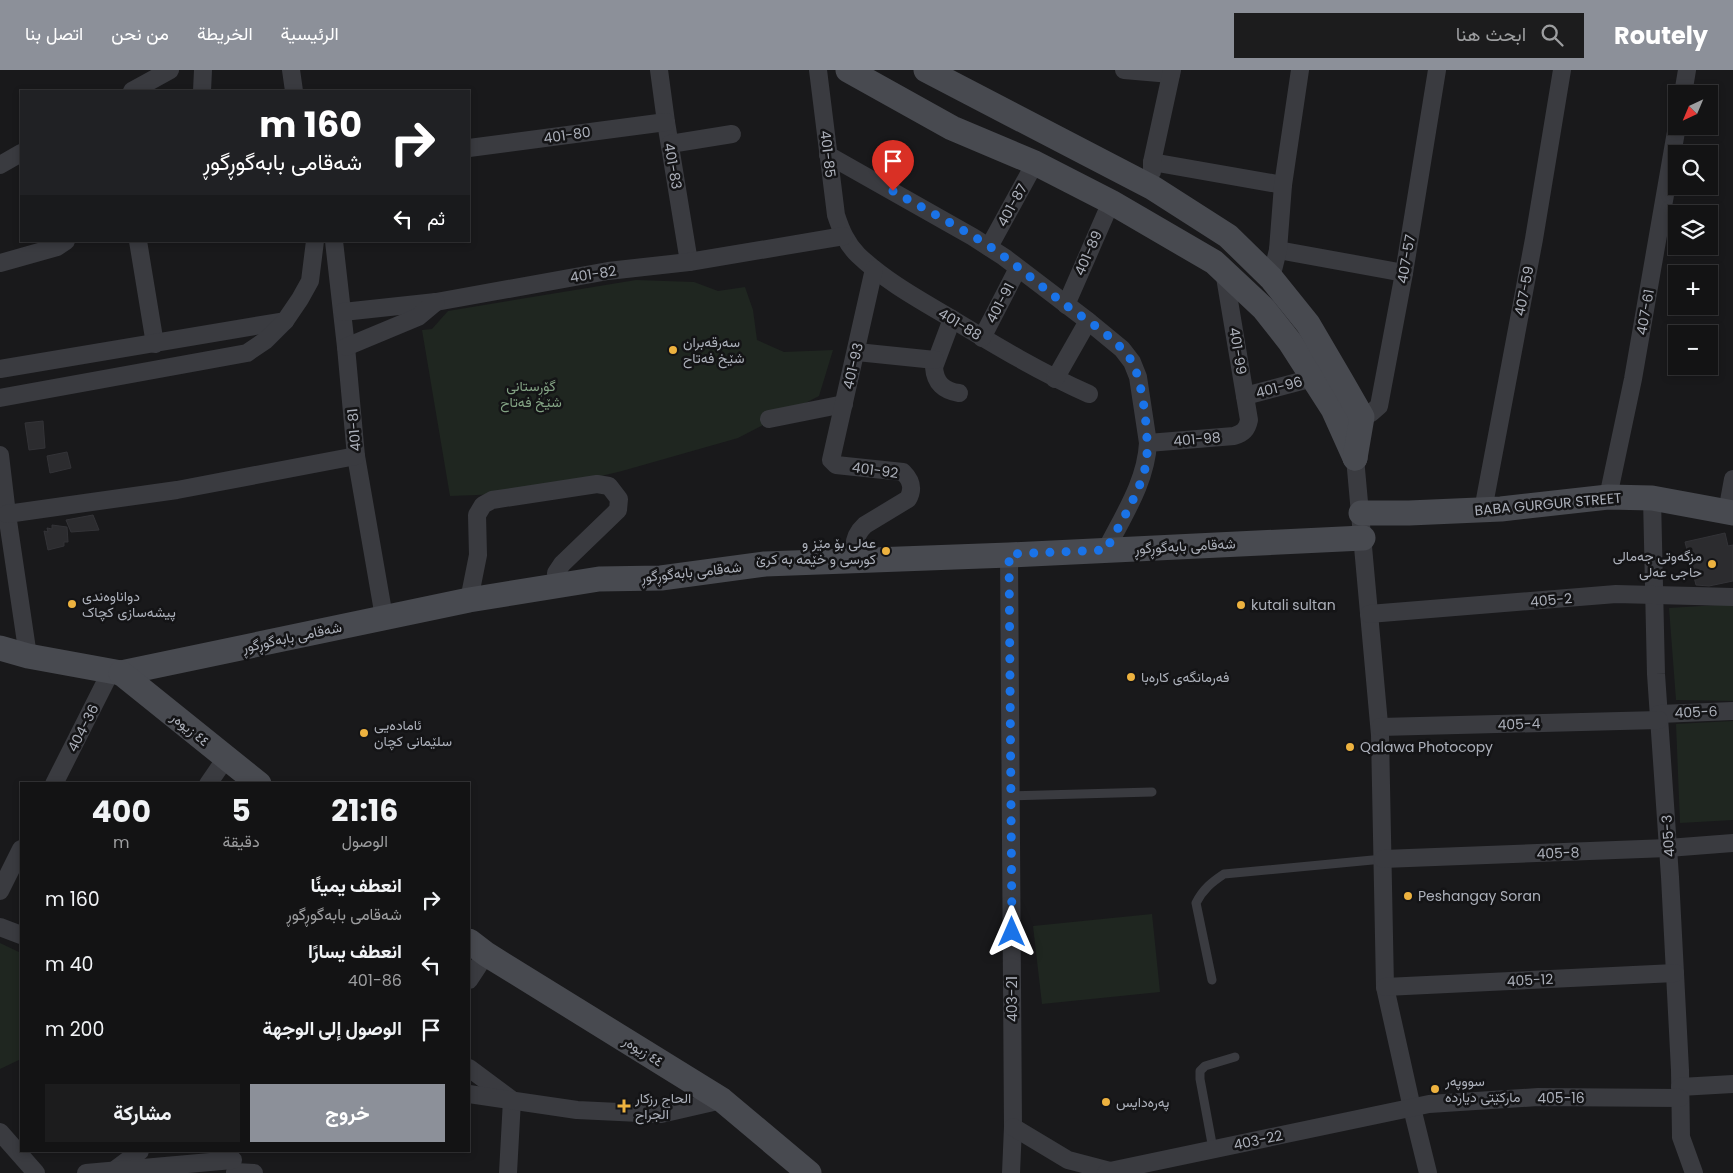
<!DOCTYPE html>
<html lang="ar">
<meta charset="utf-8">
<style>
body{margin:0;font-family:Poppins,Vazirmatn,sans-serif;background:#1c1c1d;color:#f1f3f6;direction:rtl;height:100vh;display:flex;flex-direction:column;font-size:19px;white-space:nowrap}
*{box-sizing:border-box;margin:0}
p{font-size:16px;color:#9d9ea0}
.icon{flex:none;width:28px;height:28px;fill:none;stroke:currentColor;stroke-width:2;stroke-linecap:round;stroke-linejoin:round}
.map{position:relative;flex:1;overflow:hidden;direction:ltr}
.sheet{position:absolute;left:20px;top:712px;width:450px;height:370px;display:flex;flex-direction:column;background:#131314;border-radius:0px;box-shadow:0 2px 8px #0003,0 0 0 1px #323234;direction:rtl}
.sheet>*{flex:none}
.top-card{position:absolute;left:20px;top:20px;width:450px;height:152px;border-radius:0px;box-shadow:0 2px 8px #0003,0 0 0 1px #323234;direction:rtl;background:#202124;color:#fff;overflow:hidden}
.needle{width:32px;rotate:224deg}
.buttons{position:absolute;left:1668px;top:15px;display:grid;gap:10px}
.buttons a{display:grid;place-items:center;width:50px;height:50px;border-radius:0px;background:#131314;box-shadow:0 2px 8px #0003,0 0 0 1px #323234;font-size:25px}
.pin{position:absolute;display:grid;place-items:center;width:42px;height:42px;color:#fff;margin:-51px -21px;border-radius:50% 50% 50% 0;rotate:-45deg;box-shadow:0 0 5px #0007}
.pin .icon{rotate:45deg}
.me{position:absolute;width:55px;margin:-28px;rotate:0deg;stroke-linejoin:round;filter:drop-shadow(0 0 4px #0008)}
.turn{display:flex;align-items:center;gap:18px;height:105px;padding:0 25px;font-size:22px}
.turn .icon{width:65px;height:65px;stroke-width:2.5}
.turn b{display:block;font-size:35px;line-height:42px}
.then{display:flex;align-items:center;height:48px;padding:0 25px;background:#0003;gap:10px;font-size:19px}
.eta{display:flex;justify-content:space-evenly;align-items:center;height:85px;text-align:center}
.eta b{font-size:30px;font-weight:700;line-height:35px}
.primary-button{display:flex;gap:10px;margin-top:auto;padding:10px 25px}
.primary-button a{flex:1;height:58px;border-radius:0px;background:#8c9099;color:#fff;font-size:20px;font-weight:700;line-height:58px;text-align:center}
.primary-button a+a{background:#1c1c1d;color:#f1f3f6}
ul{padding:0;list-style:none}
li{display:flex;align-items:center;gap:15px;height:65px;padding:0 25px}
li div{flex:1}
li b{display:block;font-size:19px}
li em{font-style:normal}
header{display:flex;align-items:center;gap:30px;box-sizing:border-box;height:70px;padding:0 25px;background:#8c9099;color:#fff}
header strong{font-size:24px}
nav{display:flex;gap:28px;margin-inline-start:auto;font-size:18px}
.search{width:350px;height:45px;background:#1c1c1d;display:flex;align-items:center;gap:12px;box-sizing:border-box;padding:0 18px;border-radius:0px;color:#9d9ea0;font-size:19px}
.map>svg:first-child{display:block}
</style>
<header>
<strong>Routely</strong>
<div class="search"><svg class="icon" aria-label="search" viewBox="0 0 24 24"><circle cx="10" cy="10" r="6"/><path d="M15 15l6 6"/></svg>ابحث هنا</div>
<nav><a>الرئيسية</a><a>الخريطة</a><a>من نحن</a><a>اتصل بنا</a></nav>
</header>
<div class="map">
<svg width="1733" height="1103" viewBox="0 0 1733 1103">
<rect width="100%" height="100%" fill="#19191b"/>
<g fill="#1f2620">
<polygon points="636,210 694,212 718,221 745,217 753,240 757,270 784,282 833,280 819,326 738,368 622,401 530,423 450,426 422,260 432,259 448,241"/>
<polygon points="1733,534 1733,631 1676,630 1669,538"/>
<polygon points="1733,651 1733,750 1680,753 1676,654"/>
<polygon points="1152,844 1160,922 1042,934 1033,856"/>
<polygon points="0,873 21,883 21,989 0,999"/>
</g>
<g fill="#2c2c2f" stroke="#333337">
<polygon points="43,351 45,378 29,380 25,353"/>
<polygon points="67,382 71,398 50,403 47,386"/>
<polygon points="93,445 99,460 71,462 66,450"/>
<polygon points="52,455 67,457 68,472 64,472 64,476 48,480 44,461 48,462 47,458 52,459"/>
<polygon points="1725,463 1728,476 1733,475 1733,511 1709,516 1696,515 1685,472"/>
</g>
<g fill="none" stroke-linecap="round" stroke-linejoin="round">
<g stroke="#3a3b40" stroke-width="9">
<polyline points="1011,726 1152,722"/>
<path d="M1212,910l-16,-77c7,-14 16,-21 28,-29l159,-15"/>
<polyline points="1213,1079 1200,1009 1200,1001 1205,996 1235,987"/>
</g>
<g stroke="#3a3b40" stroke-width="18">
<polyline points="291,0 294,21"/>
<polyline points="659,0 666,52 689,192"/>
<path d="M818,0l18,145c5,15 10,28 22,40 27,26 62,45 94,64 46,28 88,53 137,75"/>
<polyline points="1124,0 1171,4"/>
<polyline points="132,21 170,0"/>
<polyline points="202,21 203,0"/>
<polyline points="1683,24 1687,0"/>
<polyline points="670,74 732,64"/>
<polyline points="469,78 666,52"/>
<path d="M828,85l145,82 31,20 84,64 34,28 10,13 6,15 10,66c-2,39 -25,73 -42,107"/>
<polyline points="1152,92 1283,115"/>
<polyline points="0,95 21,83"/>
<polyline points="1152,102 1152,92 1172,0"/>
<polyline points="138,171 155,274"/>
<polyline points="334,171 346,277 356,386 384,547"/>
<polyline points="989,177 1035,93"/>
<polyline points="1278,180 1404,203"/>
<polyline points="0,193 57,177 66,171"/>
<polyline points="1271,208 1278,180 1283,115 1300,0"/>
<polyline points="1066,235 1111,132"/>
<polyline points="343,242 436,232 608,201 689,192 844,166"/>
<path d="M952,249l-18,48c1,16 10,24 25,26"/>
<polyline points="982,268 1018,198"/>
<polyline points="346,277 418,247 436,232"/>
<polyline points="857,282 935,290"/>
<polyline points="0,299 285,251"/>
<polyline points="1055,309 1088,251"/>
<polyline points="1245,326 1313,308"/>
<polyline points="0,328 247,283 266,270 285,251 300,229 310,211 315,171"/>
<polyline points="769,349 844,334"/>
<polyline points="1351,352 1371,343 1379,336 1404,203 1437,0"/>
<path d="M1148,373l86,-7c9,-3 13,-6 15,-16l-25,-149"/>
<polyline points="0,385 7,444 28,586"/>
<polyline points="1355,388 1380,665 1385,917 1412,1038 1428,1103"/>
<polyline points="1608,427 1633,309 1677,56"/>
<polyline points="1652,428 1656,604 1670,807 1680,1000 1681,1067 1694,1103"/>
<polyline points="1483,440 1534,169 1562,0"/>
<polyline points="1727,442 1733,409"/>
<polyline points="7,444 177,420 356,386"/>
<polyline points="1009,485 1013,1057 1011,1103"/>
<path d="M857,491c-5,-14 -3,-26 8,-36l43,-26c6,-11 3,-19 -5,-27l-67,-7 -5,-5 43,-191"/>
<polyline points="469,530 478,485 477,445 483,435 492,430 597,414 609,416 619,429 618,440 562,494 556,503 558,516"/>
<polyline points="1369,544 1616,524 1733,527"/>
<polyline points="1659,644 1733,641"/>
<polyline points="1380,657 1659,650"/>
<polyline points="54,714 111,601"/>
<polyline points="208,714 226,688"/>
<polyline points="1383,789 1668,778 1733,773"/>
<polyline points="0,821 21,779"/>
<polyline points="0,857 21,865"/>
<polyline points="469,910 486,884"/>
<polyline points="1385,917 1675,903"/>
<polyline points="469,998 512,1030 508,1103"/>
<polyline points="1680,1017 1733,1014"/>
<polyline points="469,1024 577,1040 661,1044 722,1030"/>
<polyline points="1013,1057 1068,1090 1110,1101"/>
<polyline points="0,1062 36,1103"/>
<polyline points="116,1099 140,1081"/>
<polyline points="235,1102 254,1103"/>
<polyline points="86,1103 233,1090"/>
<polyline points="1106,1103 1110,1101 1429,1034 1538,1027 1680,1028"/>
</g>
<g stroke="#484a50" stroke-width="25">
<polyline points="848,0 952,58 1035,93 1111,132 1214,192 1264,239 1290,272 1333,339 1355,388"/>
<polyline points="926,0 1153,118 1228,166 1271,208 1308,254 1342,312 1362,347 1355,388"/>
<polyline points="1361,443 1409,443 1501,439 1608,427 1652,428 1733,443"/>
<polyline points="0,578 28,586 121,603 469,530 599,509 661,508 765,494 1009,485 1363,468"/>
<polyline points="121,603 259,714"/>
<polyline points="469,871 486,884 722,1030 809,1103"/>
</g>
</g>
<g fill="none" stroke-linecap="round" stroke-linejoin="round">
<path stroke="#1a73e8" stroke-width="9" stroke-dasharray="0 16.2" d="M893,121c33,19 67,36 99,57 26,18 50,39 75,58 21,15 50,33 64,54 12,19 19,82 15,104 -5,27 -27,61 -40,86l-97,4 3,378"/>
</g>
<g fill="#edb23f" stroke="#141416" stroke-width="2">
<circle cx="673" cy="280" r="5"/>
<circle cx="886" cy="481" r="5"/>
<circle cx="1712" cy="494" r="5"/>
<circle cx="72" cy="534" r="5"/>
<circle cx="1241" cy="535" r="5"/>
<circle cx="1131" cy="607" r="5"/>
<circle cx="364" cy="663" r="5"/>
<circle cx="1350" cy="677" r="5"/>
<circle cx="1408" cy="826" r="5"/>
<circle cx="1435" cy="1019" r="5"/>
<circle cx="1106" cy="1032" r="5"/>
<path d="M621.5 1028.5h5v5h5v5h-5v5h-5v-5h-5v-5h5z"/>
</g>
<g text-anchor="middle" stroke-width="5" stroke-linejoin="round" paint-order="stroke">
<g font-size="14" fill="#acb0ba" stroke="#141416">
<text transform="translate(567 65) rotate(-8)" y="5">401-80</text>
<text transform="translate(828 84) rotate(83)" y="5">401-85</text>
<text transform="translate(673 96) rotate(80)" y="5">401-83</text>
<text transform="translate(1012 135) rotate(-61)" y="5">401-87</text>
<text transform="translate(1088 183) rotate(-66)" y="5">401-89</text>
<text transform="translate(1406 189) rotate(-80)" y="5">407-57</text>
<text transform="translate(593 204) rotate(-9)" y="5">401-82</text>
<text transform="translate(1524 221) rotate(-79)" y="5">407-59</text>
<text transform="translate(1000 233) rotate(-62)" y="5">401-91</text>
<text transform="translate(1645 242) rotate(-80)" y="5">407-61</text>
<text transform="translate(960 254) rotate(31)" y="5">401-88</text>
<text transform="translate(1238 281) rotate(81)" y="5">401-99</text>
<text transform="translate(853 296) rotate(-77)" y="5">401-93</text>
<text transform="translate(1279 317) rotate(-15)" y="5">401-96</text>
<text transform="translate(354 360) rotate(-95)" y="5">401-81</text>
<text transform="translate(1197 369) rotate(-5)" y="5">401-98</text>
<text transform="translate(875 400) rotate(8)" y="5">401-92</text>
<text transform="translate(1548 434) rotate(-5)" y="5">BABA GURGUR STREET</text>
<text transform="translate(1185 476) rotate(-3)" y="5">شەقامی بابەگوڕگوڕ</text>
<text transform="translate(691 502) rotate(-6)" y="5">شەقامی بابەگوڕگوڕ</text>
<text transform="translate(1551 530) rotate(-5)" y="5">405-2</text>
<text transform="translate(292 567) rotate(-12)" y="5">شەقامی بابەگوڕگوڕ</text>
<text transform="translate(1696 642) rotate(-2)" y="5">405-6</text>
<text transform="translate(1519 654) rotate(-2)" y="5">405-4</text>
<text transform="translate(83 658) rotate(-63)" y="5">404-36</text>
<text transform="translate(190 659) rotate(39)" y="5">٤٤ زیوەر</text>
<text transform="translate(1668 766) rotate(-94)" y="5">405-3</text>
<text transform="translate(1558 783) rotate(-2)" y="5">405-8</text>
<text transform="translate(1530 910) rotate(-3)" y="5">405-12</text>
<text transform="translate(1012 929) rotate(-90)" y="5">403-21</text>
<text transform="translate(643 981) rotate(32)" y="5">٤٤ زیوەر</text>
<text x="1561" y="1033">405-16</text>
<text transform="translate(1258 1070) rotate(-12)" y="5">403-22</text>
</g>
<g font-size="14" fill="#acb0ba" stroke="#141416" text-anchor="start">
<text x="683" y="277">سەرقەبران<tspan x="683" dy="16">شێخ فەتاح</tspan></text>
<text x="876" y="478" text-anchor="end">عەلی بۆ مێز و<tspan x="876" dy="16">کورسی و خێمە بە کرێ</tspan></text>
<text x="1702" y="491" text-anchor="end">مزگەوتی جەمالی<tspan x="1702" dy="16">حاجی عەلی</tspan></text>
<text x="82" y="531">دواناوەندی<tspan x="82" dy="16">پیشەسازی کچاک</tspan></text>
<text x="1251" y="540">kutali sultan</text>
<text x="1141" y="612">فەرمانگەی کارەبا</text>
<text x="374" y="660">ئامادەیی<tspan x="374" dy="16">سلێمانی کچان</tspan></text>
<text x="1360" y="682">Qalawa Photocopy</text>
<text x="1418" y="831">Peshangay Soran</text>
<text x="1445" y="1016">سووپەر<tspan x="1445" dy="16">مارکێتی دیاردە</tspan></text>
<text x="635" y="1033">الحاج رزكار<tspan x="635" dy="16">الجراح</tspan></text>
<text x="1116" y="1037">پەرەدایس</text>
</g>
<g font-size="14" fill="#84a485" stroke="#141416">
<text x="531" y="321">گۆڕستانی<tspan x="531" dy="16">شێخ فەتاح</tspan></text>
</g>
</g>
</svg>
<div class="buttons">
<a><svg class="needle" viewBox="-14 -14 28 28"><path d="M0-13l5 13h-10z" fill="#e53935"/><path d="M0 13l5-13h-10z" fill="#9d9ea0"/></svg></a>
<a><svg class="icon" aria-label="search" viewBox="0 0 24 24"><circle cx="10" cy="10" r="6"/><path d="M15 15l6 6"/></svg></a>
<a><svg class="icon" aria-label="layers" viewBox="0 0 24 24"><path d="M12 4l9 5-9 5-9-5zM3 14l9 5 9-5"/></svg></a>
<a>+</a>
<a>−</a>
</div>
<div class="pin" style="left:893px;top:121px;background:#d93025"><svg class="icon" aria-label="arrive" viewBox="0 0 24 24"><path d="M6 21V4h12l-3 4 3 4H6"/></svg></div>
<svg class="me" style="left:1012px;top:862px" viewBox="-20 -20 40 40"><path d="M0-17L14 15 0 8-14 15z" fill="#1a73e8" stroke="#fff" stroke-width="4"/></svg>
<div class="top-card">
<div class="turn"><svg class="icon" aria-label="right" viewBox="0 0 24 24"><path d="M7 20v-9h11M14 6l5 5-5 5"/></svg><div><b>160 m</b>شەقامی بابەگوڕگوڕ</div></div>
<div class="then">ثم<svg class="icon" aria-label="left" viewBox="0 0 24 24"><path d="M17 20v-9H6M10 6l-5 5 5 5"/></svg></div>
</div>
<section class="sheet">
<div class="eta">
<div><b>21:16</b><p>الوصول</p></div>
<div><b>5</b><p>دقيقة</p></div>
<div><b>400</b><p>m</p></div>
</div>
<ul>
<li><svg class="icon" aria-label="right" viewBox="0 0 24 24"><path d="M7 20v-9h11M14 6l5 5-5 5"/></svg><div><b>انعطف يمينًا</b><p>شەقامی بابەگوڕگوڕ</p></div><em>160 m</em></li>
<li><svg class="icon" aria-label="left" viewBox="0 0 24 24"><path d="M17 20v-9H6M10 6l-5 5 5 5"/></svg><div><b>انعطف يسارًا</b><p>401-86</p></div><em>40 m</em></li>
<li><svg class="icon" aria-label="arrive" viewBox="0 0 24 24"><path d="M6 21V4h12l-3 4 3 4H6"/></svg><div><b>الوصول إلى الوجهة</b></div><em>200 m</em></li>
</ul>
<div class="primary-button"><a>خروج</a><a>مشاركة</a></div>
</section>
</div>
